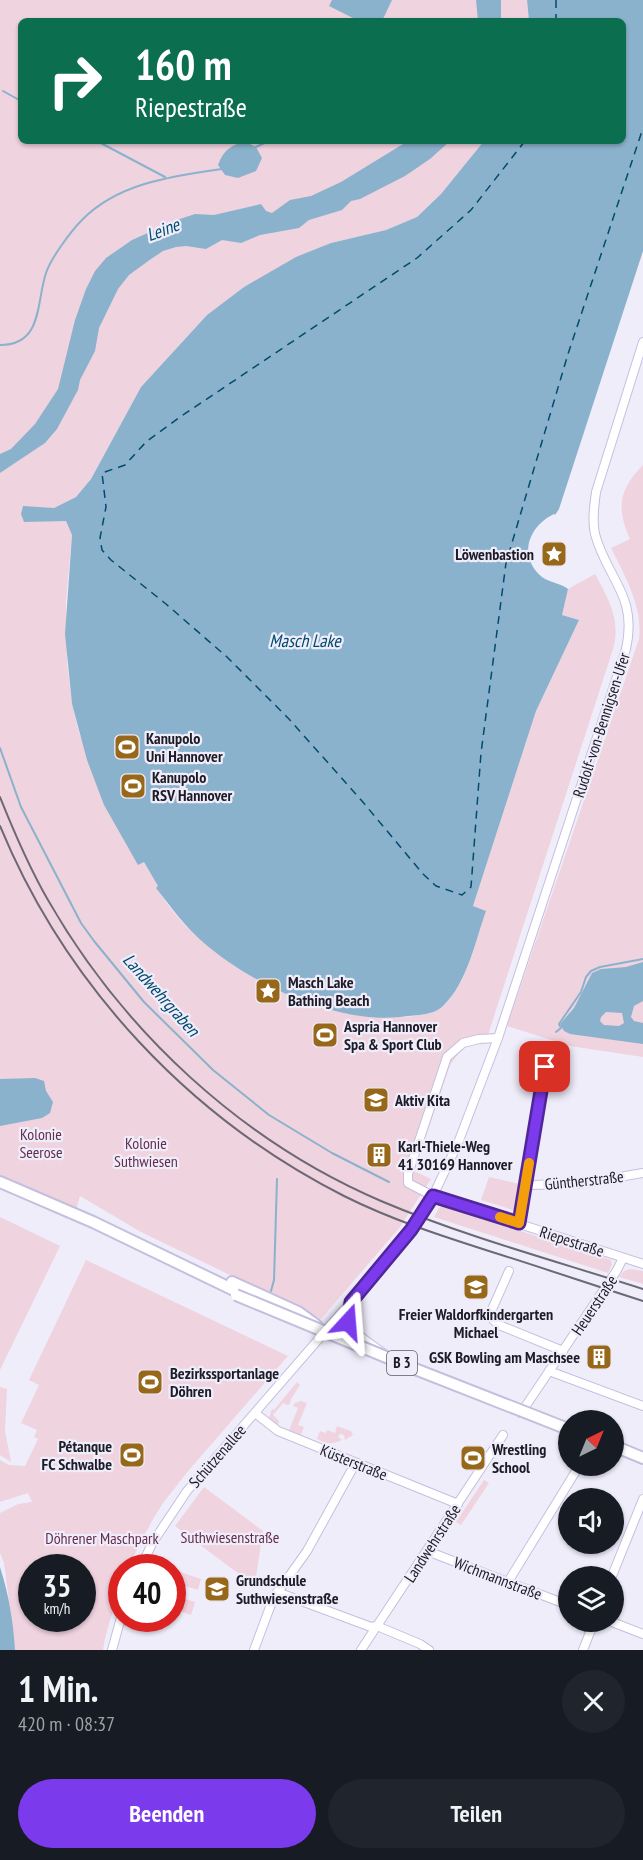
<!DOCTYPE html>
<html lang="de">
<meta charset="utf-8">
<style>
body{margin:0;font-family:"PT Sans Narrow",sans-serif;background:#20242c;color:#f1f3f6;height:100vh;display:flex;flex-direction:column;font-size:22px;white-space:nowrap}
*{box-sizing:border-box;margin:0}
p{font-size:20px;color:#9ea1a6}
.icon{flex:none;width:33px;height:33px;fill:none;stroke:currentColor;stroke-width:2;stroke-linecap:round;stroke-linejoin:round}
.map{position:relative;height:1650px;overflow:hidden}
.sheet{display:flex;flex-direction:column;background:#171b24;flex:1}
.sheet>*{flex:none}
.hud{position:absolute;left:18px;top:18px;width:608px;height:126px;border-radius:9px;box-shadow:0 2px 4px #0004;background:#0b6e4f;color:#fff;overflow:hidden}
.needle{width:39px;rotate:43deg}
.controls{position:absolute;left:558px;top:1410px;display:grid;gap:12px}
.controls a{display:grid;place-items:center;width:66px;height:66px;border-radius:50%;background:#171b24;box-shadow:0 2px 4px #0004;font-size:30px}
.speed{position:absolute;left:18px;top:1554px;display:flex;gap:12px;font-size:30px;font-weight:700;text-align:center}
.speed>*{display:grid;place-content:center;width:78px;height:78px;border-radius:50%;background:#171b24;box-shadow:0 2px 4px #0004;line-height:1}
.speed small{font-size:15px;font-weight:400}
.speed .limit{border:9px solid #d22;background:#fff;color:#111}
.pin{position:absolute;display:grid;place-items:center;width:51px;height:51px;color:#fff;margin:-26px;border-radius:12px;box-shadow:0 3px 9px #0006}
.me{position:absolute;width:66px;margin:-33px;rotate:19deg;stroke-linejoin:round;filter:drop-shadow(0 0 4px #0008)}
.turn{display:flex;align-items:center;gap:21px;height:126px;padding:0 18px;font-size:27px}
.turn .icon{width:78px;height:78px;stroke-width:2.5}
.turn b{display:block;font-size:42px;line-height:51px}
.round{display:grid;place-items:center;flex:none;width:63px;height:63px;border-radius:32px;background:#20242c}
.overview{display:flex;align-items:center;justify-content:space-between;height:102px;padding:0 18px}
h1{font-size:36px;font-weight:800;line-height:45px}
.action{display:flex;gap:12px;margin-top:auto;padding:12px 18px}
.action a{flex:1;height:69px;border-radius:36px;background:#7c3aed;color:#fff;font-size:24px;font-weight:800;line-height:69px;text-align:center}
.action a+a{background:#20242c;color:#f1f3f6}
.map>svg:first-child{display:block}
</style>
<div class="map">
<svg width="643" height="1650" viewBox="0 0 643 1650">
<rect width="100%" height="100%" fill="#f0edfb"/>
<g fill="#efd3df" fill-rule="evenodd">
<path d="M0,0h527l2,21h-508v120h463l-43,53 -24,23 -31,13 -55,13 -87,44 -37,28 -66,72 -50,92 -15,18 -22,11 -31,-1 23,13 20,1 6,14 -6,66 1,62 5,41 7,29 60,131 5,-2 15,24 -3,2c10,13 19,28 31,39 39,39 99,75 154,84 12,2 24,3 36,5 17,2 53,2 66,-10 25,-23 32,-64 42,-95l-12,-5 63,-195 43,-91 -18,-5 7,-26 27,-15c13,24 25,44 19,72l-128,395 -15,3 -8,4 -13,17 -36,106 17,8 -31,48 -79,92 -180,-87 -61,-36 -6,21 -74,-36z"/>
<path d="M643,465v592l-73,-11 -63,-20 132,-387c4,-32 -14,-63 -28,-91l19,-9c-14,-31 -11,-50 13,-74z"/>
<polygon points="489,1177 520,1184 516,1208 513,1210 481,1200"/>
<polygon points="442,1206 611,1260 612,1265 608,1273 434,1217 439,1208"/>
<polygon points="0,1217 60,1246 0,1370"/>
<path d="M86,1260l202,96 -99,114 -26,33 -10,16 -25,48 -6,1c-1,28 -15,54 -19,82h-91l-3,-49 -5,-38 -4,-10v-40l18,-9 14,-2 -4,-9 -28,9v-42l9,5 16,1 13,-27 -4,-2 3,-7 -16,-7 18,-38 -10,-5zM32,1568h50v50h-50z"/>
<polygon points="630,1269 643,1271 643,1284 619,1277 624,1271"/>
<polygon points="297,1382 300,1385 291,1399 290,1404 287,1405 283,1403 273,1415 279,1421 278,1425 269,1418 272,1409 274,1410"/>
<polygon points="0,1387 7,1389 5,1431 11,1462 0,1455"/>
<polygon points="301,1401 307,1403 298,1425 304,1427 301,1435 289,1430 298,1408 293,1406 295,1403"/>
<path d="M337,1426l14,5 2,4 -8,5 -1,-5 -4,-1 -2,3 4,3c-11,5 -16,4 -25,-1l3,-8 6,2 1,-3 8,3z"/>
<polygon points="484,1480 489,1483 461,1525 456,1522"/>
<polygon points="204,1487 263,1531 256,1577 253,1582 235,1571 175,1526"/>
<polygon points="180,1572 201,1579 198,1590 176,1583"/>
<polygon points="173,1595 195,1602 191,1615 173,1609"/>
</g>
<g fill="#8bb2cc" fill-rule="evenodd">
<polygon points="332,0 392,0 382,21 359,21 329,6"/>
<polygon points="476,0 501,0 501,21 478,21"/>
<path d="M527,0h116v251l-84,258 -4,6 -1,-1c-25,12 -37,42 -12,63 8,6 19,6 26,12l-6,26 17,5 -43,91 -63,195 13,5c-11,30 -18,71 -43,95 -10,10 -29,9 -43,11 -64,7 -149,-33 -196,-74 -19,-16 -33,-36 -48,-55l2,-2 -14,-24 -6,3 -34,-60 -17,-45 -15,-56 -7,-70 7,-99 -6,-14 -42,1 -3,-8 2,-8 31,2 22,-11 15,-18 50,-92 66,-72 37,-28 52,-30 35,-14 55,-13 31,-13 24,-23 43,-53h138v-120h-93z"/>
<polygon points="408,141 450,141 430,159 405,176 360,199 351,201 342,210 309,220 299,228 260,235 241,243 222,240 206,249 186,246 176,247 163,251 151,259 129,275 118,289 99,328 95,351 80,380 78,390 57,429 45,443 0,473 0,454 11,449 35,424 58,389 75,320 86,289 95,271 106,258 132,240 177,220 195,214 214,215 261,204 266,211 272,213 290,200 311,196 341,182"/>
<path d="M246,142l10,5 6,11 -6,13 -18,7 -13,-3 -7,-10c5,-14 13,-21 28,-23z"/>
<path d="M643,962v39l-9,5 -3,11 3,4 9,2v21l-73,-10 -6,-3 -4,-7 14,-16 18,-35 9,-4 25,-2zM606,1012l16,1 2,10 -5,3 -15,-1 -4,-4 1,-4z"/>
<polygon points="35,1078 44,1081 46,1091 53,1102 50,1113 42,1118 0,1126 0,1079"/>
<path d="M0,1567c9,28 13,54 15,83h-15z"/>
</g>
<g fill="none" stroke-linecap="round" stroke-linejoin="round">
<g stroke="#8bb2cc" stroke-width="2">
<polyline points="3,91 21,101"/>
<polyline points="97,141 165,177"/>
<polyline points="256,147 269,141"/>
<path d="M0,345c43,0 36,-42 46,-72 5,-15 25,-42 36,-53 36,-37 91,-44 140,-51"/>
<polyline points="0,748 21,807 81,923 94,941 144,1002 213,1070 269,1115 332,1153 389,1182"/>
<polyline points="556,1032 561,1028 559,1024 581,992 586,977 591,971 600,967 643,959"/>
<polyline points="271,1291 274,1280 277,1179"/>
</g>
<g stroke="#004b6e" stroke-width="1.5" stroke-dasharray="8 6" stroke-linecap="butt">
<polyline points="556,0 556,21"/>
<polyline points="525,141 471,210 417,258 180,417 146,442 125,465 102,473 106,507 100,538 102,550 111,560 166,604 227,657 289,719 362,801 423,874 436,886 462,895 471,887 481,753 506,563 568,354 643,128"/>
</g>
<g stroke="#c5bfdf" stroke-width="10">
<g id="minor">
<polyline points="498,1038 479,1039 463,1043 447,1057 408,1174 408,1183 433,1196 643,1264"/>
<polyline points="526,1185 545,1067"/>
<polyline points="519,1223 526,1185 578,1184 643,1173"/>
<polyline points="509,1271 490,1314 491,1318 499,1325 563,1351"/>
<path d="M350,1304c-9,25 16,36 33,49"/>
<polyline points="549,1371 643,1406"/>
<polyline points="255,1413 278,1431 458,1504"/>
<polyline points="521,1413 617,1270 623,1258"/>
<polyline points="427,1551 568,1605"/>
<path d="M140,1568l13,-26 34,-51 182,-210 42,-51 22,-34 25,-53 40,-105 128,-389c12,-54 -19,-70 -31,-115 -3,-13 -1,-28 1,-42l47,-150"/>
<polyline points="612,1576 643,1499"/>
<polyline points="508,1582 579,1466"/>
<polyline points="277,1592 371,1627 377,1626 420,1644 429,1650"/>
<polyline points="612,1622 643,1634"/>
<polyline points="112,1650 122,1614"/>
<polyline points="254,1650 273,1599 307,1551 355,1464"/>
<polyline points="361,1650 503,1435"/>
<polyline points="583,1650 594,1622"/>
</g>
</g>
<g stroke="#c5bfdf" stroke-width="14">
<g id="highway">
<polyline points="0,1182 93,1222 238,1292"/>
<polyline points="232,1282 298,1312 316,1325"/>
<polyline points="614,1446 643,1458"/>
</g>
</g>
<use href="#minor" stroke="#fff" stroke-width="8"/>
<use href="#highway" stroke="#fff" stroke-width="10"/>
<g stroke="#6c6975" stroke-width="2">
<path d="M0,797c14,35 29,70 48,103 75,131 193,241 333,301 85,36 175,60 262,88"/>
<path d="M0,826c66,160 190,292 344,370 48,24 98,40 148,56 51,16 101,33 151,49"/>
</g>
<g stroke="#c5bfdf" stroke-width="14" stroke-linecap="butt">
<polyline id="highway-bridge" points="236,1295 415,1369 568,1429"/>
</g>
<use href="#highway-bridge" stroke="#fff" stroke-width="10"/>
</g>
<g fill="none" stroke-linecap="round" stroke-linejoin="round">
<g stroke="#51269a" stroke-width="15">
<polyline id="route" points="348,1322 351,1302 411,1230 433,1196 519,1223 545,1067"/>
</g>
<use href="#route" stroke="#7c3aed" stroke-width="10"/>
<polyline stroke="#f59e0b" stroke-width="10" points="500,1217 519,1223 529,1163"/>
</g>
<defs>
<g id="sight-square" transform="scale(1.35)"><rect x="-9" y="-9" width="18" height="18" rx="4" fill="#98681a" stroke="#f0edfb"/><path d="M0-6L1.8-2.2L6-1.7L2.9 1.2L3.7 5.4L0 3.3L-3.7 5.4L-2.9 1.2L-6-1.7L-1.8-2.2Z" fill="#fff"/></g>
<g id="stadium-square" transform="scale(1.35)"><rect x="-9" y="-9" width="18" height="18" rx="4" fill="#98681a" stroke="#f0edfb"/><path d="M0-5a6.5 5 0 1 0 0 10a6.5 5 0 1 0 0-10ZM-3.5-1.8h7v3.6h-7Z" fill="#fff"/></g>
<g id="school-square" transform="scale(1.35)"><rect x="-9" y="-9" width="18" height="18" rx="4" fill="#98681a" stroke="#f0edfb"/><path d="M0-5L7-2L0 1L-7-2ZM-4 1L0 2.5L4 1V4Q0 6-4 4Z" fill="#fff"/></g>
<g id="building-square" transform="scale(1.35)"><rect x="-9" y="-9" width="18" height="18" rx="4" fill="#98681a" stroke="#f0edfb"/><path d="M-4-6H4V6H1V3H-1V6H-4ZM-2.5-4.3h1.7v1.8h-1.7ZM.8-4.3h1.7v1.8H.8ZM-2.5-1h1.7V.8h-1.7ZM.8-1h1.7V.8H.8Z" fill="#fff"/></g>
</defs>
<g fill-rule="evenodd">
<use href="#sight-square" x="554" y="554"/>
<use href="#stadium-square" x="127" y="747"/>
<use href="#stadium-square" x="133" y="786"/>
<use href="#sight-square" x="268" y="991"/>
<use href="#stadium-square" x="325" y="1035"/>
<use href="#school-square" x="376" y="1100"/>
<use href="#building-square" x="379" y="1155"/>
<use href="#school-square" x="476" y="1287"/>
<use href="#building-square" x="599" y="1357"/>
<use href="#stadium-square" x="150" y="1382"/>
<use href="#stadium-square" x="132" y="1455"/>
<use href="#stadium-square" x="473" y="1458"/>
<use href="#school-square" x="217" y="1589"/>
</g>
<g text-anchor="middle" stroke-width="4.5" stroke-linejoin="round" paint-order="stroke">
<rect fill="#f0edfb" stroke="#5c5a66" stroke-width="1.5" x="387" y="1351" width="30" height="24" rx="4.5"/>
<g font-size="15" font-weight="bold" fill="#1d1b26">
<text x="402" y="1368">B 3</text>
</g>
<g font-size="16" font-weight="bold" fill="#1d1b26" stroke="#f0edfb" text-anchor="start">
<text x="534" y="560" text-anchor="end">Löwenbastion</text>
<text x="146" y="744">Kanupolo<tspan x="146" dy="18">Uni Hannover</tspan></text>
<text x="152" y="783">Kanupolo<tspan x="152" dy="18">RSV Hannover</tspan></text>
<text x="288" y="988">Masch Lake<tspan x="288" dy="18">Bathing Beach</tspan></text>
<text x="344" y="1032">Aspria Hannover<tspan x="344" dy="18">Spa &amp; Sport Club</tspan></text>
<text x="395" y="1106">Aktiv Kita</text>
<text x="398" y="1152">Karl-Thiele-Weg<tspan x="398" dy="18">41 30169 Hannover</tspan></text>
<text x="476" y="1320" text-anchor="middle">Freier Waldorfkindergarten<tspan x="476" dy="18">Michael</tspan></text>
<text x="580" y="1363" text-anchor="end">GSK Bowling am Maschsee</text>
<text x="170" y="1379">Bezirkssportanlage<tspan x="170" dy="18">Döhren</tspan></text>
<text x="112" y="1452" text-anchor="end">Pétanque<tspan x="112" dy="18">FC Schwalbe</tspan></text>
<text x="492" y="1455">Wrestling<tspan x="492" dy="18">School</tspan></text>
<text x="236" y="1586">Grundschule<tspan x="236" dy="18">Suthwiesenstraße</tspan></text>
</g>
<g font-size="16" fill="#1d1b26" stroke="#f0edfb">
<text transform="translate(601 725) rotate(-72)" y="6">Rudolf-von-Bennigsen-Ufer</text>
<text transform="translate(584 1180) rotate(-6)" y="6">Güntherstraße</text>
<text transform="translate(572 1241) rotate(18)" y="6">Riepestraße</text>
<text transform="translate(594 1305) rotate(-56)" y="6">Heuerstraße</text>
<text transform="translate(217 1456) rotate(-49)" y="6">Schützenallee</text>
<text transform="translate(354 1462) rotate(22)" y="6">Küsterstraße</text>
<text transform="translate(432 1543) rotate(-57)" y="6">Landwehrstraße</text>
<text transform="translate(498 1578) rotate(21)" y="6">Wichmannstraße</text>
</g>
<g font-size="16" fill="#652e4b" stroke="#f0edfb">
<text x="41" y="1140">Kolonie<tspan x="41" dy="18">Seerose</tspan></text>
<text x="146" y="1149">Kolonie<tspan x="146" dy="18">Suthwiesen</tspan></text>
<text x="230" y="1543">Suthwiesenstraße</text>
<text x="102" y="1544">Döhrener Maschpark</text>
</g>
<g font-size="18" font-style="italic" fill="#004b6e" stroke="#f0edfb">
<text transform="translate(163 230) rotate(-21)" y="6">Leine</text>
<text x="305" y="647">Masch Lake</text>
<text transform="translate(161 995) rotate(48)" y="6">Landwehrgraben</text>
</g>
</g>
</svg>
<div class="controls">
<a><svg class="needle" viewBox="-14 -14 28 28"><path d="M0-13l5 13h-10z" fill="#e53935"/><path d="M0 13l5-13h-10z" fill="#9ea1a6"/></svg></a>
<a><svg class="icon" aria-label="sound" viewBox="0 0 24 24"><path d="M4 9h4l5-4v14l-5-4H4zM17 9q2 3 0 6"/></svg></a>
<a><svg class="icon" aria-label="layers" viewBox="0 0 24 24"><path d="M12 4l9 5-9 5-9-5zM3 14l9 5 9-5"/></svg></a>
</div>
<div class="speed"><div>35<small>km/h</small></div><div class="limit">40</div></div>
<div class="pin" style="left:545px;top:1067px;background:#d93025"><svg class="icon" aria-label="arrive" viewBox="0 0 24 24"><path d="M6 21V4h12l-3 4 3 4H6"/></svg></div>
<svg class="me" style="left:348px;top:1322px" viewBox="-20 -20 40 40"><path d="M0-17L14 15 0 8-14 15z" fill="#7c3aed" stroke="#fff" stroke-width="4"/></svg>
<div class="hud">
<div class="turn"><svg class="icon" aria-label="right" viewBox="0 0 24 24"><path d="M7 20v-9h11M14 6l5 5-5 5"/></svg><div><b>160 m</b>Riepestraße</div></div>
</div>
</div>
<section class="sheet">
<div class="overview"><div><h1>1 Min.</h1><p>420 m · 08:37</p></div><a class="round"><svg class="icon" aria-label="close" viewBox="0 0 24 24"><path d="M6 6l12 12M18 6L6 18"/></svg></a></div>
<div class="action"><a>Beenden</a><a>Teilen</a></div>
</section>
